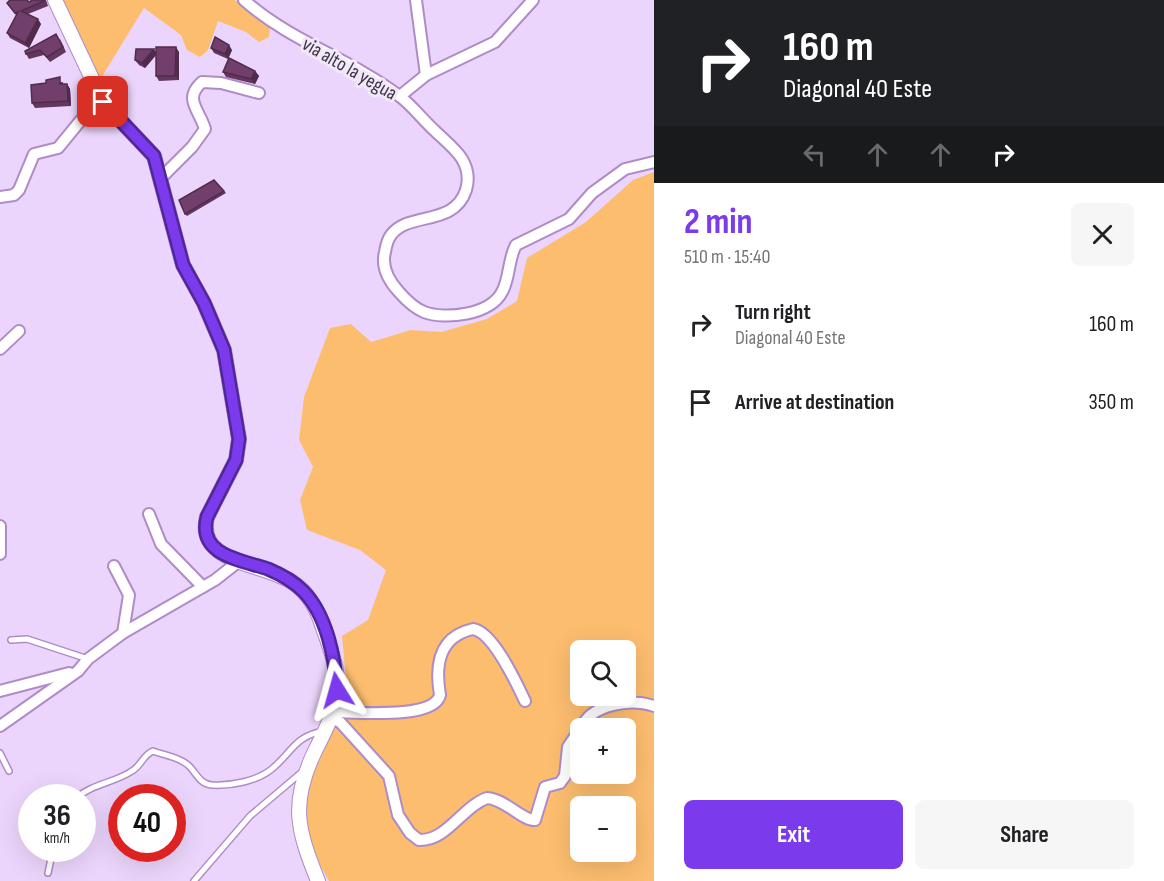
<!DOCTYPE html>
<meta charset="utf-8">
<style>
body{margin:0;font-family:"Sofia Sans Condensed",sans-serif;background:#f6f6f6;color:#202124;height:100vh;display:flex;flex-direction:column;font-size:22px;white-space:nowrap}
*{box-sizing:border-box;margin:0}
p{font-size:20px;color:#757577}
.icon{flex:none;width:33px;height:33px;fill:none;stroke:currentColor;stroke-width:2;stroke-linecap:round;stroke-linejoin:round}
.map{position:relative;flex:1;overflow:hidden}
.sheet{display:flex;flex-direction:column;background:#fff;width:510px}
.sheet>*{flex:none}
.guide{background:#202124;color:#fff;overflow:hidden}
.tools{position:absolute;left:570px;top:640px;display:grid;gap:12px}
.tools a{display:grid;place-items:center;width:66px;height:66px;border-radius:9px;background:#fff;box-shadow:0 6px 24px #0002;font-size:30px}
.speed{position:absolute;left:18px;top:784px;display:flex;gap:12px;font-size:30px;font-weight:700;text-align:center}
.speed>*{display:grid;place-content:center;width:78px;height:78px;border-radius:50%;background:#fff;box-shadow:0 6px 24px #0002;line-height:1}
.speed small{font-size:15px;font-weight:400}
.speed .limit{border:9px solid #d22;background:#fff;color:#111}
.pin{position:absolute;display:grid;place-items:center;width:51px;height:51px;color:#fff;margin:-26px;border-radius:12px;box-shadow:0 3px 9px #0006}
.me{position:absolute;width:66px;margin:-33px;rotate:352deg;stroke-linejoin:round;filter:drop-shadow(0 0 4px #0008)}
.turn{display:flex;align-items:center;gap:21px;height:126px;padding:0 30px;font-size:27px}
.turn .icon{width:78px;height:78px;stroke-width:2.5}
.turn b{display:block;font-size:42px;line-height:51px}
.lanes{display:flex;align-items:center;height:57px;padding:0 30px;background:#0003;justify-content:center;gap:30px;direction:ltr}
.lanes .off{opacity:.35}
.round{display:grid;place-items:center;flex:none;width:63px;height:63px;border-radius:9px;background:#f6f6f6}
.headline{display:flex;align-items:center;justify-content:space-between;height:102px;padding:0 30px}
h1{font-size:36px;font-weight:700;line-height:45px;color:#7c3aed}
.primary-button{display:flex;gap:12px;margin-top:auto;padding:12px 30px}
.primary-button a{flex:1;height:69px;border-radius:9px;background:#7c3aed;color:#fff;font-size:24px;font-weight:700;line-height:69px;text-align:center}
.primary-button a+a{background:#f6f6f6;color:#202124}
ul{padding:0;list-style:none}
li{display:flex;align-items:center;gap:18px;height:78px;padding:0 30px}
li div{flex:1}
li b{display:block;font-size:22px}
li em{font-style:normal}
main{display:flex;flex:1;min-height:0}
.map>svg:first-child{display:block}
</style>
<main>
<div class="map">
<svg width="654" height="881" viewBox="0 0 654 881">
<rect width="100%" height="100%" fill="#ecd5fc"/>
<g fill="#fcbd6f" fill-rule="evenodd">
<polygon points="59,0 235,0 270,27 269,37 259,42 246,32 218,21 208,50 200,57 187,50 181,35 144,8 98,83"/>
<path d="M654,172v709h-325l-23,-41 -2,-28 8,-44 36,-68 -6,-64 26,-16 18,-50 -26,-20 -53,-20 -7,-30 13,-33 -14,-27 5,-43 26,-69 21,-4 20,18 40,-12 30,2 46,-13 30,-18 10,-43 59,-36 47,-42zM580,651h46v45h-46zM580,729h46v45h-46zM580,807h46v45h-46z"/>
</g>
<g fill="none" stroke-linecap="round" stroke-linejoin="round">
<g stroke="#af8bc7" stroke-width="8">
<g id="service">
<polyline points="11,640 27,639 88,659"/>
<polyline points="0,753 9,771"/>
<path d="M76,798c16,-14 38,-15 56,-27 9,-5 11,-16 21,-20 10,4 26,6 35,14 8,7 11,19 24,20 20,1 46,-4 61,-17 20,-17 22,-32 51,-37"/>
<polyline points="48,873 53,849"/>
<polyline points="194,881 250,816 302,772"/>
</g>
</g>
<g stroke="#af8bc7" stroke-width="14">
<g id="minor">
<path d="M244,0c46,41 106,59 154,95 13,9 24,24 36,35 9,9 22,19 28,29 6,10 7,21 4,31 -12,37 -57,21 -75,45 -3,4 -5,11 -6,17 -4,15 4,29 14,40 7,8 15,16 25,20 21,8 66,3 78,-20 8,-14 6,-33 14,-47l53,-26 23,-26 33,-24 29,-7"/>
<polyline points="416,0 426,75"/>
<polyline points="400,96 426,75 495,42 533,0"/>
<path d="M162,177l30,-30 13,-18c-6,-20 -22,-30 -3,-47l19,1 38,10"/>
<polyline points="0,197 14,195 19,190 34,154 58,148 81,120 103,102"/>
<polyline points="0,349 19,331"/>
<polyline points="149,514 161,544 203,587"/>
<polyline points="0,526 0,554"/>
<polyline points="114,566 129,595 123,633"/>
<polyline points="0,691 69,673"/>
<path d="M333,712c22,0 101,8 107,-17 -5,-29 -2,-58 33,-66 20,3 43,53 52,72"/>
<path d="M331,718l9,4 49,54 9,39 12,18 9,7c28,1 43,-33 68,-42 18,1 36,23 48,22l10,-33 15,-4 5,-7 3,-29 12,-18"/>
<polyline points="0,726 78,671 88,659 123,633 215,580 238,562"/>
<path d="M581,729c9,-25 50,-31 73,-23"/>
</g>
</g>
<g stroke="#af8bc7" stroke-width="16">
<path id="tertiary" d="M55,0l48,102 51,54 29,109 21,38 20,47 15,89 -3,21 -29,57c-12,48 61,46 88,67 14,10 22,25 27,41 7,20 17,44 15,66 -2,22 -12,40 -22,60 -25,52 -18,78 3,130"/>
</g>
<use href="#service" stroke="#fff" stroke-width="5"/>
<use href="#minor" stroke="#fff" stroke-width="10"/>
<use href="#tertiary" stroke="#fff" stroke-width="14"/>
</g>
<g fill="#62365d">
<polygon points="46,0 48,6 28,14 41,24 29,48 10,38 7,33 16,15 7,3"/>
<polygon points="60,39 66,52 50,62 44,55 29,59 26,54"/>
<polygon points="211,48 232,50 228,59 214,53"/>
<polygon points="156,52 179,52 179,80 159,81 156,76 156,55 145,68 139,65 135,60"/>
<polygon points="255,71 259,76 255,84 226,77 223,72"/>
<polygon points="63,82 63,84 67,84 70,89 71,106 35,108 32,103 46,83"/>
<polygon points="224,191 226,193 187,216 185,214"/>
</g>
<g fill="#502c4c">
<polygon points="38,19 41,24 29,48 25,43"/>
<polygon points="229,45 232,50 228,59 225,54"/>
<polygon points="176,47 179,52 179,80 175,76"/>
<polygon points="154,49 157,54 145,68 142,63"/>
<polygon points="255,71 259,76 255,84 251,79"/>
<polygon points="67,84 70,89 71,106 68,101"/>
</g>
<g fill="#723f6c" stroke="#502c4c" stroke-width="1.5">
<polygon points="10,0 27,0 29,2 32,0 44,0 44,1 21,11 38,19 25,43 7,33 18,12 15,13 7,3"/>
<polygon points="56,34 63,47 47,57 40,50 26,54 25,51"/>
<polygon points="215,37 229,45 225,54 211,48"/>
<polygon points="156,47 176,47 175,76 156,76"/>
<polygon points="136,49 154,49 142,63 135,60"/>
<polygon points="229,58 255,71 251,79 223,72"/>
<polygon points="60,77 60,84 67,84 68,101 32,103 31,85 46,83 46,80"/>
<polygon points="214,180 224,191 185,214 179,200"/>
</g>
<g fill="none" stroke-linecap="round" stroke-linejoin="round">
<g stroke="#51269a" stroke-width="15">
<path id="route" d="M103,102l51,54 29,109 21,38 20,47 15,89 -3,21 -29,57c-10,39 35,43 61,52 12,5 26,13 35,22 24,24 32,67 34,99"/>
</g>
<use href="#route" stroke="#7c3aed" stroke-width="10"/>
</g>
<g text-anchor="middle" stroke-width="6" stroke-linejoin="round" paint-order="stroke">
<g font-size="20" fill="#44354e" stroke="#f1e9f6">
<text transform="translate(350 68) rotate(30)" y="7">via alto la yegua</text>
</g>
</g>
</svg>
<div class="tools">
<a><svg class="icon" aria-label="search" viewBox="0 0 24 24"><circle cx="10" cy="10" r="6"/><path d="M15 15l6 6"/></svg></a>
<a>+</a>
<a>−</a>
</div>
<div class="speed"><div>36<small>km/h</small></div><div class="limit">40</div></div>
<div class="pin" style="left:103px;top:102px;background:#d93025"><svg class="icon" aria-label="arrive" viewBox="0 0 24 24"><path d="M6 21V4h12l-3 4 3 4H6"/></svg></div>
<svg class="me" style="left:337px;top:690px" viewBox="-20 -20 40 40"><path d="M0-17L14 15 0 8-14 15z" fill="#7c3aed" stroke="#fff" stroke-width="4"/></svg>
</div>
<section class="sheet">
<div class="guide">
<div class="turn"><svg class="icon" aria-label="right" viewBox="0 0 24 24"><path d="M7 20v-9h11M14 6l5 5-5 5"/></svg><div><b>160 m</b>Diagonal 40 Este</div></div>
<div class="lanes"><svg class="icon off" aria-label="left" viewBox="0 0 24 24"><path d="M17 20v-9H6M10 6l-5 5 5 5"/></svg><svg class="icon off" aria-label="ahead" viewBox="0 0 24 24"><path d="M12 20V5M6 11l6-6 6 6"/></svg><svg class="icon off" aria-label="ahead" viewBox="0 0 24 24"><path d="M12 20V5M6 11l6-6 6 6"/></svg><svg class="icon" aria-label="right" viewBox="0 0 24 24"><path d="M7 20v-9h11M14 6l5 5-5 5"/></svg></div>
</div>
<div class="headline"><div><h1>2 min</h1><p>510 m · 15:40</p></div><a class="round"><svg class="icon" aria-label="close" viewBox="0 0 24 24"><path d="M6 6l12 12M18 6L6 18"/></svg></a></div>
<ul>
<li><svg class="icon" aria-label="right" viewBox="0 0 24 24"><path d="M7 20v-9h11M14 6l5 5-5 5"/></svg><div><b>Turn right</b><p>Diagonal 40 Este</p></div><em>160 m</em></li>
<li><svg class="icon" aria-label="arrive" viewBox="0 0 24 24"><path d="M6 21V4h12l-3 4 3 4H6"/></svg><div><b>Arrive at destination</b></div><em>350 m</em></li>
</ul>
<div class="primary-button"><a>Exit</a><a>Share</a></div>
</section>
</main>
